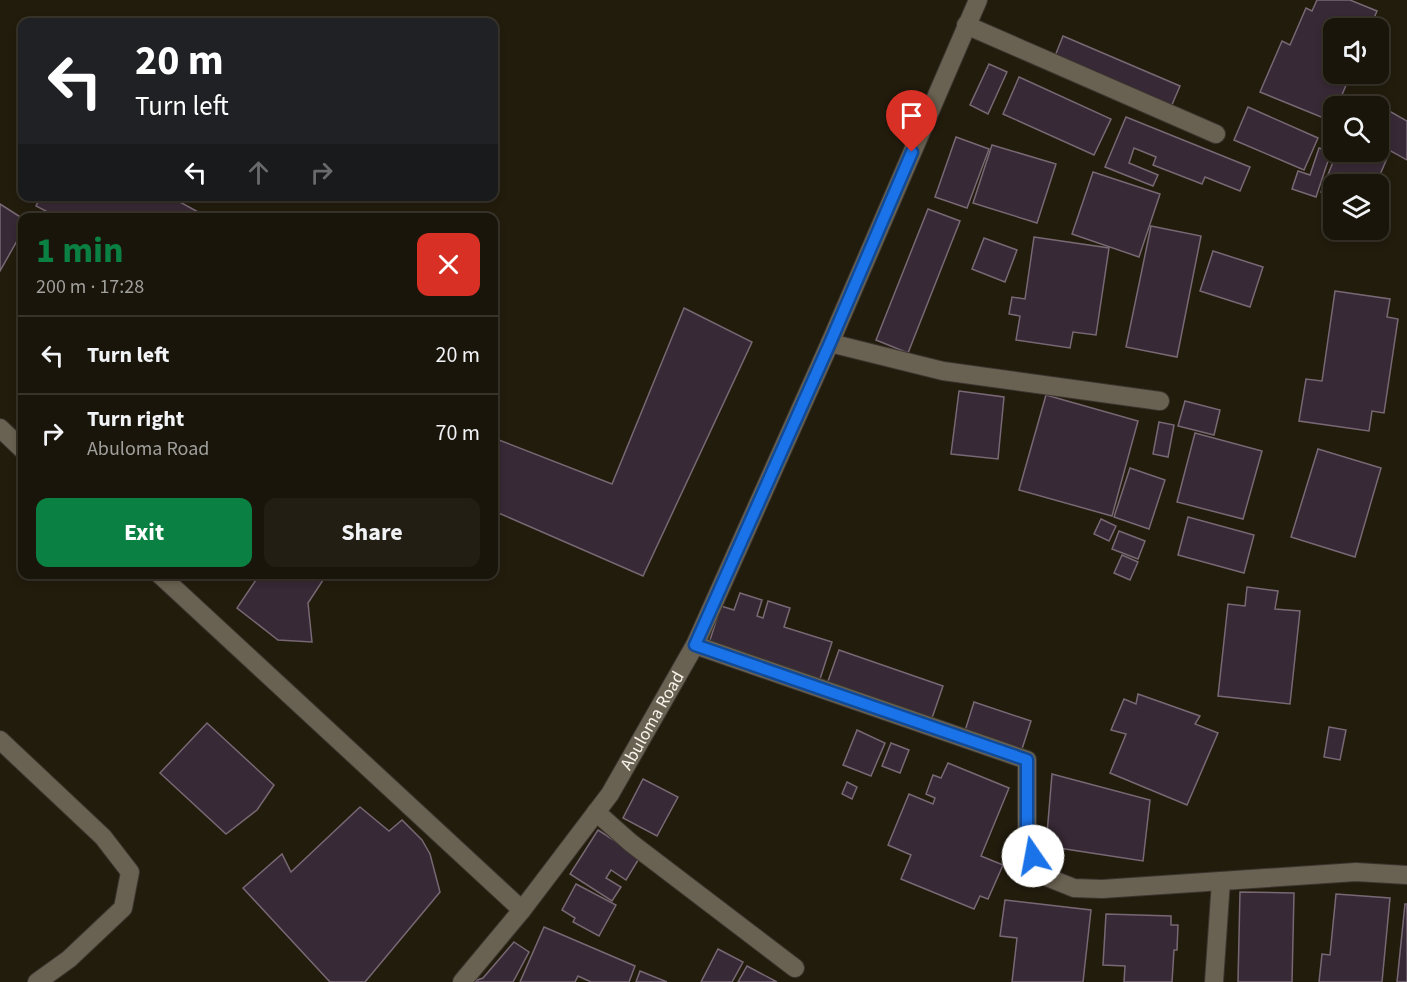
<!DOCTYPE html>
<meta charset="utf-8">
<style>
body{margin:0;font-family:"Source Sans 3",sans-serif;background:#231e13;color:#f1f3f6;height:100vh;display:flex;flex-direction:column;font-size:22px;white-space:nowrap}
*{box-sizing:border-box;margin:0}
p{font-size:20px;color:#9f9f9c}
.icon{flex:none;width:33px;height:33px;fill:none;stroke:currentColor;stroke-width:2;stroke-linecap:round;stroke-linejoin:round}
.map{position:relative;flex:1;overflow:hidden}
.drawer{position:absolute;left:18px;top:213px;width:480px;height:366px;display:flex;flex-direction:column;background:#1a150a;border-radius:12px;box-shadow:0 3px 9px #0003,0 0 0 2px #38342b}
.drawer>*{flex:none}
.top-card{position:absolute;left:18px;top:18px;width:480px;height:183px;border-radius:12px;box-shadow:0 3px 9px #0003,0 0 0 2px #38342b;background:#202124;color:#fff;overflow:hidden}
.fabs{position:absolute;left:1323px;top:18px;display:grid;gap:12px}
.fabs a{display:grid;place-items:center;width:66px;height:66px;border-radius:12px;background:#1a150a;box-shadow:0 3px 9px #0003,0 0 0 2px #38342b;font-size:30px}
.pin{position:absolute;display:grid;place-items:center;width:51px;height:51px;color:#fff;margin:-62px -26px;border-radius:50% 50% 50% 0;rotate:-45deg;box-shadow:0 0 6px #0007}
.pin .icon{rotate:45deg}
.me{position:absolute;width:66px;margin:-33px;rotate:348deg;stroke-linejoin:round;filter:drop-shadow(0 0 4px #0008)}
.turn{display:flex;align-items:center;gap:21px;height:126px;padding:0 18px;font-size:27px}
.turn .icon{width:78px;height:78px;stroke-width:2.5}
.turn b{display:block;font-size:42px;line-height:51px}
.lanes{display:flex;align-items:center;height:57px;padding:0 18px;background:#0003;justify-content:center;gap:30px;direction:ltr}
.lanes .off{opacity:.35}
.round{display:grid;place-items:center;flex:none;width:63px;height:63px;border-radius:12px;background:#231e13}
.overview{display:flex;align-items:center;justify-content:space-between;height:102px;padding:0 18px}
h1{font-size:36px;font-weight:700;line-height:45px;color:#0b8043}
.button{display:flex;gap:12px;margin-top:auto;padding:12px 18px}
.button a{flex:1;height:69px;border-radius:12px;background:#0b8043;color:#fff;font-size:24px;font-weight:700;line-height:69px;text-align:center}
.button a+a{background:#231e13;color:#f1f3f6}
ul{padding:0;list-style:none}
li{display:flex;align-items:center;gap:18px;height:78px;padding:0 18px;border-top:2px solid #38342b}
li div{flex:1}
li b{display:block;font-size:22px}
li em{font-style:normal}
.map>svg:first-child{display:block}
</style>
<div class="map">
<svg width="1407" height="982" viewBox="0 0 1407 982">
<rect width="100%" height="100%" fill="#221c0d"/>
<g fill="#372935" stroke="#786874" stroke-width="1.5">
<polygon points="1317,0 1350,0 1377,11 1370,28 1334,28 1334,74 1351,74 1337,106 1334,106 1331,121 1260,92 1282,41 1290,45 1306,8 1312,11"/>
<polygon points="1063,36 1180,86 1171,107 1055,56"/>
<polygon points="989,64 1007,72 988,114 970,105"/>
<polygon points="1019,77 1111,119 1094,155 1003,114"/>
<polygon points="1377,104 1407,121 1407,160 1378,144"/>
<polygon points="1248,107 1318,138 1304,170 1234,140"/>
<polygon points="1126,117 1250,167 1240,191 1205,177 1202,184 1153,165 1156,157 1134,148 1129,163 1158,175 1153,186 1105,167"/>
<polygon points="956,137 989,149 967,208 935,197"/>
<polygon points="992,145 1056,164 1037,223 973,203"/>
<polygon points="1319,148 1331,152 1316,197 1292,189 1298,171 1310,175"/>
<polygon points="1337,152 1378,152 1388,156 1376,184 1334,184 1334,197 1321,192"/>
<polygon points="1093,172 1160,194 1139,257 1072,234"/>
<polygon points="41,196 169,196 209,218 59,218 36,206"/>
<polygon points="0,204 22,218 22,232 0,271"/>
<polygon points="928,209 960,221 908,353 876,340"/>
<polygon points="1151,226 1201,236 1177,357 1126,347"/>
<polygon points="1034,237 1109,248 1096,335 1073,332 1070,348 1016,340 1020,316 1009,314 1012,297 1025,299"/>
<polygon points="984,238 1017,250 1005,282 972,269"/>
<polygon points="1213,251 1263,267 1250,307 1200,291"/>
<polygon points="1335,291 1390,299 1387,317 1398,319 1384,413 1372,411 1369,431 1299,421 1306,379 1322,381"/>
<polygon points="684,308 752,342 643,576 494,511 494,438 612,484"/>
<polygon points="959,391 1004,397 998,459 951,454"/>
<polygon points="1046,395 1138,421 1112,516 1019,490"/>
<polygon points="1185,401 1220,410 1214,435 1178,426"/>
<polygon points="1159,422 1174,425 1168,457 1153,454"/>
<polygon points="1195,433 1262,451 1243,519 1177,502"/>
<polygon points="1318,449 1381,468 1355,557 1291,537"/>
<polygon points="1130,468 1165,480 1149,529 1114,517"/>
<polygon points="1188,517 1254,535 1244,573 1178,555"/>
<polygon points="1101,519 1116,526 1109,541 1094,534"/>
<polygon points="1119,531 1145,541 1138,559 1112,549"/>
<polygon points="1122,555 1138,562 1130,580 1114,573"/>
<polygon points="260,574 327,574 308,603 312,642 278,640 237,608"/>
<polygon points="1247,587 1278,591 1275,609 1300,611 1290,704 1218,696 1228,604 1245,606"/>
<polygon points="740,593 762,600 757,616 763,618 768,601 790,608 784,627 832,642 820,679 709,643 721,606 734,610"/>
<polygon points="839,650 943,686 931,721 827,684"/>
<polygon points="1138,694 1200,716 1195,724 1218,733 1187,805 1110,773 1126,734 1111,730 1124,699 1136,704"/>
<polygon points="974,702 1031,721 1021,752 964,734"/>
<polygon points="207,723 274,785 257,810 226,834 160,773"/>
<polygon points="1329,727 1346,730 1340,760 1324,757"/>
<polygon points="857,730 885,743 871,776 843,765"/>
<polygon points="891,743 909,750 900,773 882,766"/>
<polygon points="948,763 1009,788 981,856 1003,865 988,899 980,896 974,909 901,879 911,855 888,845 909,794 933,804 935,798 926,794 933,775 941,778"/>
<polygon points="1052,774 1150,800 1143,861 1046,846"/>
<polygon points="643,779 678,797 657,836 623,818"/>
<polygon points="847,782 857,787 852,799 842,794"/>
<polygon points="360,807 389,831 402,820 422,840 430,854 440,892 365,982 330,982 243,888 282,854 291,872"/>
<polygon points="598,830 640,857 626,880 611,870 606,878 621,887 612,901 570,874"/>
<polygon points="576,884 616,905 599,936 573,922 575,918 562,910"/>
<polygon points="1240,892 1294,893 1292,982 1238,982"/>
<polygon points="1336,894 1390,898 1382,982 1319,982 1322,954 1330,955"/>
<polygon points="1005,900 1091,910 1083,982 1012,982 1017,938 1000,936"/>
<polygon points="1405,904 1407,904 1407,982 1397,982"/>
<polygon points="1106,914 1171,916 1171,925 1178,925 1177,950 1174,950 1172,982 1124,982 1125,966 1103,965"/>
<polygon points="544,927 635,966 629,982 591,982 578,976 575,982 520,982"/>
<polygon points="514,942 529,952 513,982 471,982 483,978"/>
<polygon points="718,949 743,962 732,982 701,982"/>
<polygon points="747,966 777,982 738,982"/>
<polygon points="640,971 667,982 636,982"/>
</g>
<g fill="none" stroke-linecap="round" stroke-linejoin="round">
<g stroke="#3b352f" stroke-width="20">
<g id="minor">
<polyline points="966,25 1216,134"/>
<polyline points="830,343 943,371 1160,401"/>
<polyline points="0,428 22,449"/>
<polyline points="159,574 522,910"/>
<polyline points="695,645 1027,760 1027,837 1039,874 1074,888 1102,889 1356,872 1407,875"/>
<polyline points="0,740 103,837 130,872 123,908 69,959 37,982"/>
<polyline points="596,812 631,843 795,968"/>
<path id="s1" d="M462,982l60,-72 88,-116 85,-149 135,-302 148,-343"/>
<polyline points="1214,982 1221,881"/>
</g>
</g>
<use href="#minor" stroke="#696151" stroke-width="18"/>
</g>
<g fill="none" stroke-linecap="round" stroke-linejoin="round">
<g stroke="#114b97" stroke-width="15">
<polyline id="route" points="912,152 830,343 695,645 1027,760 1027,837 1033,856"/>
</g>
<use href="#route" stroke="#1a73e8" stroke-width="10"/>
</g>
<g text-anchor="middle" stroke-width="4.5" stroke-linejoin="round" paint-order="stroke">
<g font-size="18" fill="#f8f3ea" stroke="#191205">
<text dy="6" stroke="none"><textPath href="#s1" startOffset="324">Abuloma Road</textPath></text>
</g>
</g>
</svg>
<div class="fabs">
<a><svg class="icon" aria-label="sound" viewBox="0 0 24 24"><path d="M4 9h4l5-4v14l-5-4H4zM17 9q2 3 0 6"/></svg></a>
<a><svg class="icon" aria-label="search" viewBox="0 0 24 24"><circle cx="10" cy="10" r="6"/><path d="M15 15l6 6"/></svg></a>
<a><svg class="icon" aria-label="layers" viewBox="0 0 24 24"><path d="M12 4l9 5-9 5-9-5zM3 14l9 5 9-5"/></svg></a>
</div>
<div class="pin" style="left:912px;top:152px;background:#d93025"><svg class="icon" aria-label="arrive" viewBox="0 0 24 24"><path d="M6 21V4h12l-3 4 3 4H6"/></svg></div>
<svg class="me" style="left:1033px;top:856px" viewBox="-20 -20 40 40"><circle r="19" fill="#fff"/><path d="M0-13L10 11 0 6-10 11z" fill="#1a73e8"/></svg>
<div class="top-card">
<div class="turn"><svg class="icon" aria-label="left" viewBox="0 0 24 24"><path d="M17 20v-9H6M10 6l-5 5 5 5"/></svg><div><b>20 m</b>Turn left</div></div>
<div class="lanes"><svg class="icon" aria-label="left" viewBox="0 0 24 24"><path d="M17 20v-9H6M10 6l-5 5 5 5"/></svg><svg class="icon off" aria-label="ahead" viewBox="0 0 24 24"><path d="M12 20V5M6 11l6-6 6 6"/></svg><svg class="icon off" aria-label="right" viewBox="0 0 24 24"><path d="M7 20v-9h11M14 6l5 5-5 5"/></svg></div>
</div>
<section class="drawer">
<div class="overview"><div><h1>1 min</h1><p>200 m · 17:28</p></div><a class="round" style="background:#d93025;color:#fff"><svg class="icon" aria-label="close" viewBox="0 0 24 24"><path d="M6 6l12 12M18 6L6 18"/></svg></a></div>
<ul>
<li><svg class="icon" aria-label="left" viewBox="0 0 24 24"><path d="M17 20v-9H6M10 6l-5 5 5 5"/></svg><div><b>Turn left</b></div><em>20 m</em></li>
<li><svg class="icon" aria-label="right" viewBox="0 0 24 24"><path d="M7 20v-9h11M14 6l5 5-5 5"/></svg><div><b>Turn right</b><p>Abuloma Road</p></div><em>70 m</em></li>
</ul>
<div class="button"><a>Exit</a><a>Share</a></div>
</section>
</div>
